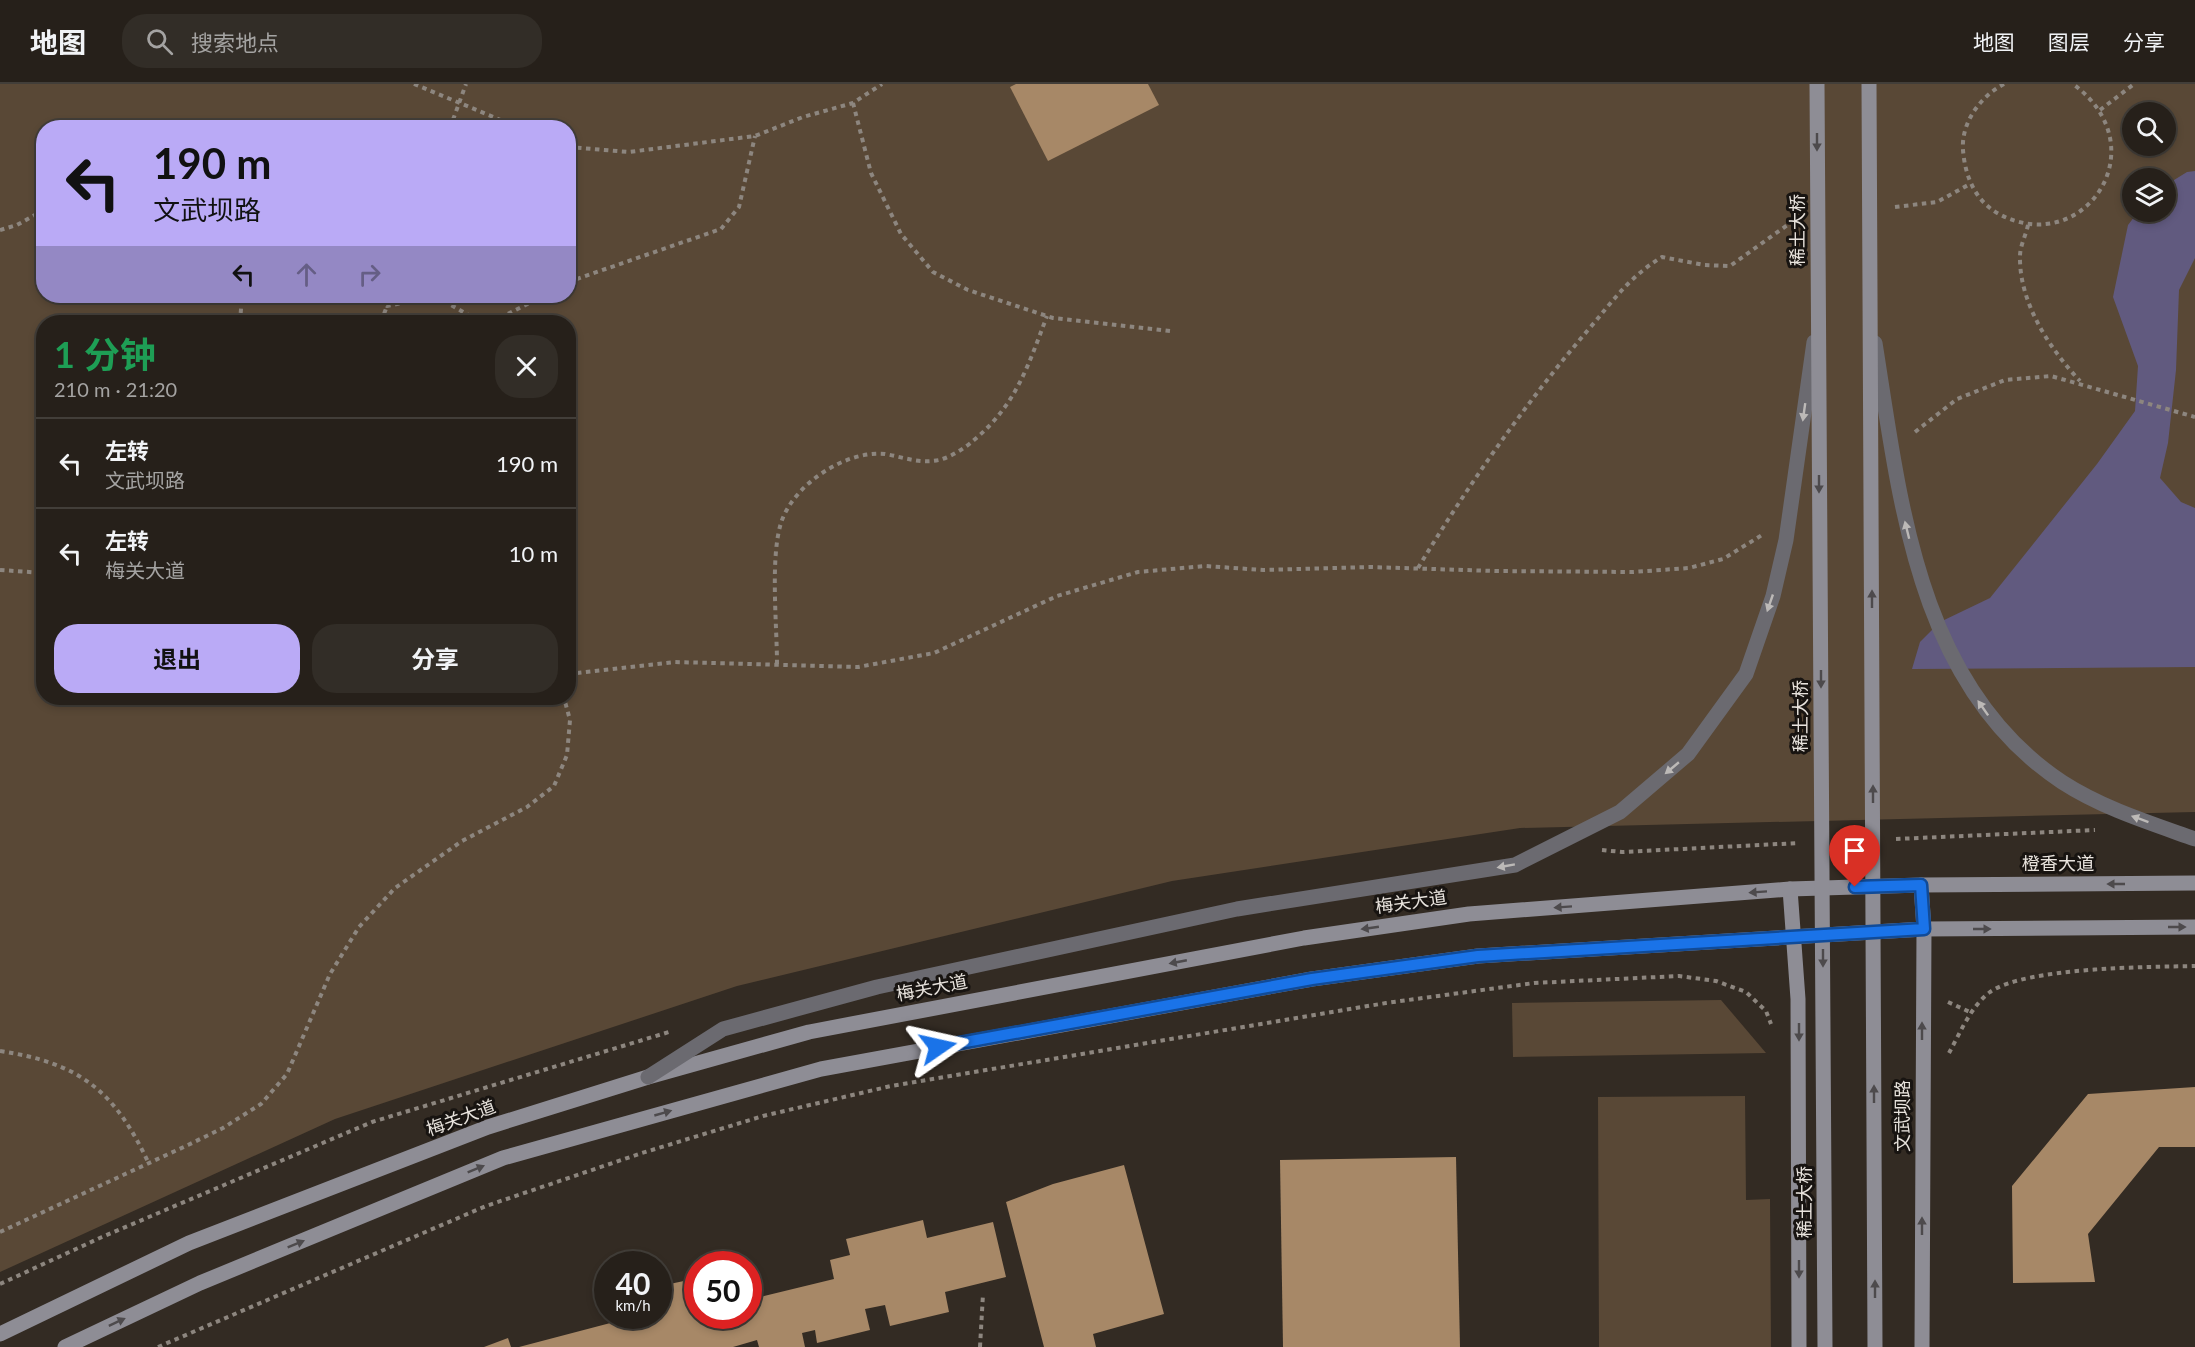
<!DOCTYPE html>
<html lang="zh">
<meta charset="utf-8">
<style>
body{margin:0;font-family:Lato,"Noto Sans SC",sans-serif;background:#322d27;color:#f1f3f6;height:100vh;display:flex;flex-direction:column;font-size:22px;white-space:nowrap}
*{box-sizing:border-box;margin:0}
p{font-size:20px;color:#a4a3a2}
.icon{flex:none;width:33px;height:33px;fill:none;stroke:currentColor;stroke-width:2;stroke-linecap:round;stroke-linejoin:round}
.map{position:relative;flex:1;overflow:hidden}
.panel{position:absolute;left:36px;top:231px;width:540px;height:390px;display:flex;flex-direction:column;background:#26201a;border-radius:24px;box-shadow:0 3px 9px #0003,0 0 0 2px #423e39}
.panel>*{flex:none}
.guide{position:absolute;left:36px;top:36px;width:540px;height:183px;border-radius:24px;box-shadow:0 3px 9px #0003,0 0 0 2px #423e39;background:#baaaf6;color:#111;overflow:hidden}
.buttons{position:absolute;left:2122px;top:18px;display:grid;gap:12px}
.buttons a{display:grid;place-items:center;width:54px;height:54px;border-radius:50%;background:#26201a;box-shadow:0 3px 9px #0003,0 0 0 2px #423e39;font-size:30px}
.speed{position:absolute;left:594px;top:1167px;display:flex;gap:12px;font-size:30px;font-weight:700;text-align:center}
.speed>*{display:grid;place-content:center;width:78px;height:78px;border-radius:50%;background:#26201a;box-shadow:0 3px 9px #0003,0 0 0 2px #423e39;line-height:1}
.speed small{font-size:15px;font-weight:400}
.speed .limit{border:9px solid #d22;background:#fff;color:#111}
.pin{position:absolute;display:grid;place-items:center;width:51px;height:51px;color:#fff;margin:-62px -26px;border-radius:50% 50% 50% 0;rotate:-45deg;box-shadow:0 0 6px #0007}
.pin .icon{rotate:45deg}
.me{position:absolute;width:66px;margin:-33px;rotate:79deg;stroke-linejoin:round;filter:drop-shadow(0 0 4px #0008)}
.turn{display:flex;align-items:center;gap:21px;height:126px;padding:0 18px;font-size:27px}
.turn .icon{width:78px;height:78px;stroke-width:2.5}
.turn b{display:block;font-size:42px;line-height:51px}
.lanes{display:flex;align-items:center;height:57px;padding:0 18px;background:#0003;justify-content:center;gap:30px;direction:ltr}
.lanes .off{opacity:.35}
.round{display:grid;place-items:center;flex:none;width:63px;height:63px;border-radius:24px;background:#322d27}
.summary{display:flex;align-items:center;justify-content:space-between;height:102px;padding:0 18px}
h1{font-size:36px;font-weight:700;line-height:45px;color:#1e9e55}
.primary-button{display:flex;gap:12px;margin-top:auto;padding:12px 18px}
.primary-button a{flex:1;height:69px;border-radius:24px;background:#baaaf6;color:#111;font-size:24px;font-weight:700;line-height:69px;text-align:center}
.primary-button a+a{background:#322d27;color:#f1f3f6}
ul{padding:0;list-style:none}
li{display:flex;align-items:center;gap:18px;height:90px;padding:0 18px;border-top:2px solid #423e39}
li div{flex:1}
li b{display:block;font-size:22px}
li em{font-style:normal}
header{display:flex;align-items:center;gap:36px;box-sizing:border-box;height:84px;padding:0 30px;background:#26201a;border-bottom:2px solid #423e39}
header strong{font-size:28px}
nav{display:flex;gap:33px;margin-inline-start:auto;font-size:21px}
.search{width:420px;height:54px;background:#322d27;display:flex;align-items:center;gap:15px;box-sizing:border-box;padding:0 21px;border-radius:24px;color:#a4a3a2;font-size:22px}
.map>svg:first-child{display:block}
</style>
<header>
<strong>地图</strong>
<div class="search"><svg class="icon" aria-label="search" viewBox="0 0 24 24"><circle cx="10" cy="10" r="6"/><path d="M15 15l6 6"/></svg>搜索地点</div>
<nav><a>地图</a><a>图层</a><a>分享</a></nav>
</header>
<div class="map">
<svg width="2195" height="1263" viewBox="0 0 2195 1263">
<rect width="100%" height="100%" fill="#332b23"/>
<g fill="#594836" fill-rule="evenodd">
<path d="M0,0h2195v728l-675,16 -348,53 -435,105 -402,133 -335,153zM2133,28h33v34h-33zM44,44h524v168h-524zM2133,94h33v34h-33zM44,238h524v376h-524z"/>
<polygon points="1721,916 1766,969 1513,973 1512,919"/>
<polygon points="1745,1012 1746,1116 1770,1115 1771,1263 1599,1263 1598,1013"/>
</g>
<polygon fill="#615a7f" points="2195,87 2195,174 2179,206 2176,286 2168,359 2160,394 2181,418 2195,424 2195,583 1912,585 1920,558 1940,538 1990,514 2097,380 2135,327 2138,282 2113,213 2128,141 2138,128 2166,128 2166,101 2187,88"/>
<g fill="#a78867">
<polygon points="1016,0 1148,0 1159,21 1048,77 1010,3"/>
<polygon points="2195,1003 2195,1063 2159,1063 2088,1150 2095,1198 2013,1199 2012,1102 2088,1010"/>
<polygon points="1456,1073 1460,1263 1283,1263 1280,1076"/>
<polygon points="1124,1081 1164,1230 1093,1250 1096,1263 1044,1263 1006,1118 1053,1100"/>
<polygon points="923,1136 927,1154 993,1138 1006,1193 945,1208 949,1228 890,1242 885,1221 865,1225 870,1246 817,1259 815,1246 802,1249 805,1263 759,1263 757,1256 733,1263 519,1263 637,1232 658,1232 658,1226 670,1223 665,1201 698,1194 698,1232 748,1232 748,1198 757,1197 760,1213 834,1195 830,1176 850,1171 846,1155"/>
<polygon points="508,1254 511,1263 484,1263"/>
</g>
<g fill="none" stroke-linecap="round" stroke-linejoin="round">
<g stroke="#8d867f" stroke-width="4" stroke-dasharray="4.5 4.5" stroke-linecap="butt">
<polyline points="414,0 520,44"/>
<path d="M2004,0c-23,12 -43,38 -41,66 2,26 12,51 36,64 84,45 161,-66 74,-130"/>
<polyline points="853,19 871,89 901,150 933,188 968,206 1053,234 1170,247"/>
<polyline points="2100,26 2134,0"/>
<polyline points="450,44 466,0"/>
<polyline points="568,63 629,68 755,52 803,33 853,19 882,0"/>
<polyline points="1895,123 1937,118 1970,100"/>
<path d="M2028,141c-2,10 -8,21 -8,31 -1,47 30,93 60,125"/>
<polyline points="0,146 17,141 44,126"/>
<polyline points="568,198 721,145 739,123 755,52"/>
<polyline points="371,212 387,222 408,218 416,212"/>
<polyline points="436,212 480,238"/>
<polyline points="240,238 242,212"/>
<polyline points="381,238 387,222"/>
<polyline points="492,238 543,212"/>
<polyline points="1915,348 1957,315 2005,296 2051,292 2195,333"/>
<path d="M1418,484c50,-83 107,-164 170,-238 25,-29 41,-53 74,-73l42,8 26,1 63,-45"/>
<polyline points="0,486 44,489"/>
<path d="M777,580c0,-39 -7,-106 4,-141 12,-38 64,-73 104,-69 18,3 34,10 54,6 12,-3 26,-12 35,-20 42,-35 54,-74 73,-124"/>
<polyline points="568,590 675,578 858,583 934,569 1057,512 1138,488 1205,482 1263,486 1370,483 1495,487 1633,488 1689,484 1723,475 1762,451"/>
<path d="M280,614c47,7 88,8 135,0"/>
<polyline points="1896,755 2095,746"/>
<polyline points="1602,766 1622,768 1799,759"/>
<polyline points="1948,918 1972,929"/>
<path d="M0,967c80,12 115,40 149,113"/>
<path d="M1949,969c11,-20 22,-47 41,-61 36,-25 159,-25 205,-26"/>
<polyline points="0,1148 188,1061 223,1044 261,1020 287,990 330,890 359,843 395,804 462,757 527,723 554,702 567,671 570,636 564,614"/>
<polyline points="0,1200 102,1153 372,1038 669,948"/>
<polyline points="158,1263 486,1122 642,1069 763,1032 891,1002 1386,919 1534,899 1679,892 1716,897 1746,908 1766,927 1771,940"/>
<polyline points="980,1263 983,1210"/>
</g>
<g stroke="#8e8d95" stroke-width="15">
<polyline points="1921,801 1924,845 1922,1263"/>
<polyline points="1790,805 1798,915 1799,1263"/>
<polyline points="0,1250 189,1159 488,1043 648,993 809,948 1304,854 1469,830 1790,805 1921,801 2195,799"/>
<polyline points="65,1263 200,1199 503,1074 821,985 1312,895 1478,872 1924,845 2195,843"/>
</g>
<g stroke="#6b6a70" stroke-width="15">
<path d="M1875,259c25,157 42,343 187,439 40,26 88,41 133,57"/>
<polyline points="648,993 723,945 877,903 1237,825 1515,781 1620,728 1688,670 1746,590 1773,512 1786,456 1814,258"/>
</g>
<g stroke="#8e8d95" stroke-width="15">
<polyline points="1817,0 1825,1263"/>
<polyline points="1869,0 1875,1263"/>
</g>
</g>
<defs><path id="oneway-solid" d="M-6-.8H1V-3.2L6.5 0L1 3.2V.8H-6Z" transform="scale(1.5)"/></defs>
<g fill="#4d4a4c">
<use href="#oneway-solid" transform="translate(1817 58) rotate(90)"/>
<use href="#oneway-solid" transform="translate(1819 400) rotate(90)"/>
<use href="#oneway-solid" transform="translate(1872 515) rotate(-90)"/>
<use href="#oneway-solid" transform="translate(1821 595) rotate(90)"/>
<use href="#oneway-solid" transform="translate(1873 710) rotate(-90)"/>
<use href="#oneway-solid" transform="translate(2116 800) rotate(180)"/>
<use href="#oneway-solid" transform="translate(1758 808) rotate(176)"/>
<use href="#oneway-solid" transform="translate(1563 823) rotate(176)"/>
<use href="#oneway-solid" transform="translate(2177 843)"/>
<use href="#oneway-solid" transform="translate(1370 844) rotate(172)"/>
<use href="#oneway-solid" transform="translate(1982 845)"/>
<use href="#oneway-solid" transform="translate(1823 874) rotate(90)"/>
<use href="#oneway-solid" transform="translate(1178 878) rotate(169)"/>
<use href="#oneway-solid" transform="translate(1922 947) rotate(-90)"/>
<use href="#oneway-solid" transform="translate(1799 948) rotate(90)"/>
<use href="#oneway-solid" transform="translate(1874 1010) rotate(-90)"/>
<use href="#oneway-solid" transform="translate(663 1029) rotate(-16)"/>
<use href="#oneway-solid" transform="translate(476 1085) rotate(-22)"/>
<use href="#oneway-solid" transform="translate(1922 1142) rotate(-90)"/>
<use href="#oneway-solid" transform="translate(296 1160) rotate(-22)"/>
<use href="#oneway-solid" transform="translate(1799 1185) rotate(90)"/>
<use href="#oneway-solid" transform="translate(1875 1205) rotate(-90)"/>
<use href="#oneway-solid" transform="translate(117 1238) rotate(-25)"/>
</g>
<g fill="#bcb9b7">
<use href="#oneway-solid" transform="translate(1804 328) rotate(98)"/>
<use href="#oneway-solid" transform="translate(1907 446) rotate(-104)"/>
<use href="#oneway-solid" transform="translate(1770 519) rotate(109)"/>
<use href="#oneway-solid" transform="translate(1983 624) rotate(-125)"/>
<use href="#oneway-solid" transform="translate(1672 684) rotate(140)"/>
<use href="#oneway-solid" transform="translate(2140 735) rotate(-160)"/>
<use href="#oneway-solid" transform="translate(1506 782) rotate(170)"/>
</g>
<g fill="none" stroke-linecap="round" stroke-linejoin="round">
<g stroke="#114b97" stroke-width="15">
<polyline id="route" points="938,963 1312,895 1478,872 1924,845 1921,801 1855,803"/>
</g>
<use href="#route" stroke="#1a73e8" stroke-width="10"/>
</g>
<g text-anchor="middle" stroke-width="6" stroke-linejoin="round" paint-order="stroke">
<g font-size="18" fill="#e8e3dd" stroke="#181411">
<text transform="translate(1798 146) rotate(-90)" y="6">稀土大桥</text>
<text transform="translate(1801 632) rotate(-90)" y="6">稀土大桥</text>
<text x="2058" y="786">橙香大道</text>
<text transform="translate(1411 818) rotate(-8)" y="6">梅关大道</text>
<text transform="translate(932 904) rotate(-11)" y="6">梅关大道</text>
<text transform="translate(1903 1032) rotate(-90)" y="6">文武坝路</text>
<text transform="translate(461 1034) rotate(-20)" y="6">梅关大道</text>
<text transform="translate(1805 1118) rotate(-90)" y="6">稀土大桥</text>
</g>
</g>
</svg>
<div class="buttons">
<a><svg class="icon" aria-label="search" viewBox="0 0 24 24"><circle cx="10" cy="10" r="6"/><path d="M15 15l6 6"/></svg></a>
<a><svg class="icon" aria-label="layers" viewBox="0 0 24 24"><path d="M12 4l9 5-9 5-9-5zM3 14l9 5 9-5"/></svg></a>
</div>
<div class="speed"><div>40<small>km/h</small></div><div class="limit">50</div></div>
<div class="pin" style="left:1855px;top:803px;background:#d93025"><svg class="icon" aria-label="arrive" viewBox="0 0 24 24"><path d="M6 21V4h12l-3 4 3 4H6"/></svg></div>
<svg class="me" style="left:938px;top:963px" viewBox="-20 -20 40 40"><path d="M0-17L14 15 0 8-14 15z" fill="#1a73e8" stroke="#fff" stroke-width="4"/></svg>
<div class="guide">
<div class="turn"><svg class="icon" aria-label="left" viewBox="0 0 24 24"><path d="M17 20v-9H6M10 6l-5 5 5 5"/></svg><div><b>190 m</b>文武坝路</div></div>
<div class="lanes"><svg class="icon" aria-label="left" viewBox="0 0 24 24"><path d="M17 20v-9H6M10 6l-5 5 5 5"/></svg><svg class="icon off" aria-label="ahead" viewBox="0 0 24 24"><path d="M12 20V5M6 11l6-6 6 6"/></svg><svg class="icon off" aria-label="right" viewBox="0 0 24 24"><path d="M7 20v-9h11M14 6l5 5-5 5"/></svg></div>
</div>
<section class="panel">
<div class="summary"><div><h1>1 分钟</h1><p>210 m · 21:20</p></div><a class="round"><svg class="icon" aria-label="close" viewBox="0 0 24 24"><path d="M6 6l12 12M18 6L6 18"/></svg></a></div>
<ul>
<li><svg class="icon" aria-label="left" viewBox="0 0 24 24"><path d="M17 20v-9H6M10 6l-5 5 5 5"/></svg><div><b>左转</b><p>文武坝路</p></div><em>190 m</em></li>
<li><svg class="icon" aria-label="left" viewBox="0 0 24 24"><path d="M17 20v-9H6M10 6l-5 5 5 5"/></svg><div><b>左转</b><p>梅关大道</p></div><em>10 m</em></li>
</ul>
<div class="primary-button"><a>退出</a><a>分享</a></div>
</section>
</div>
